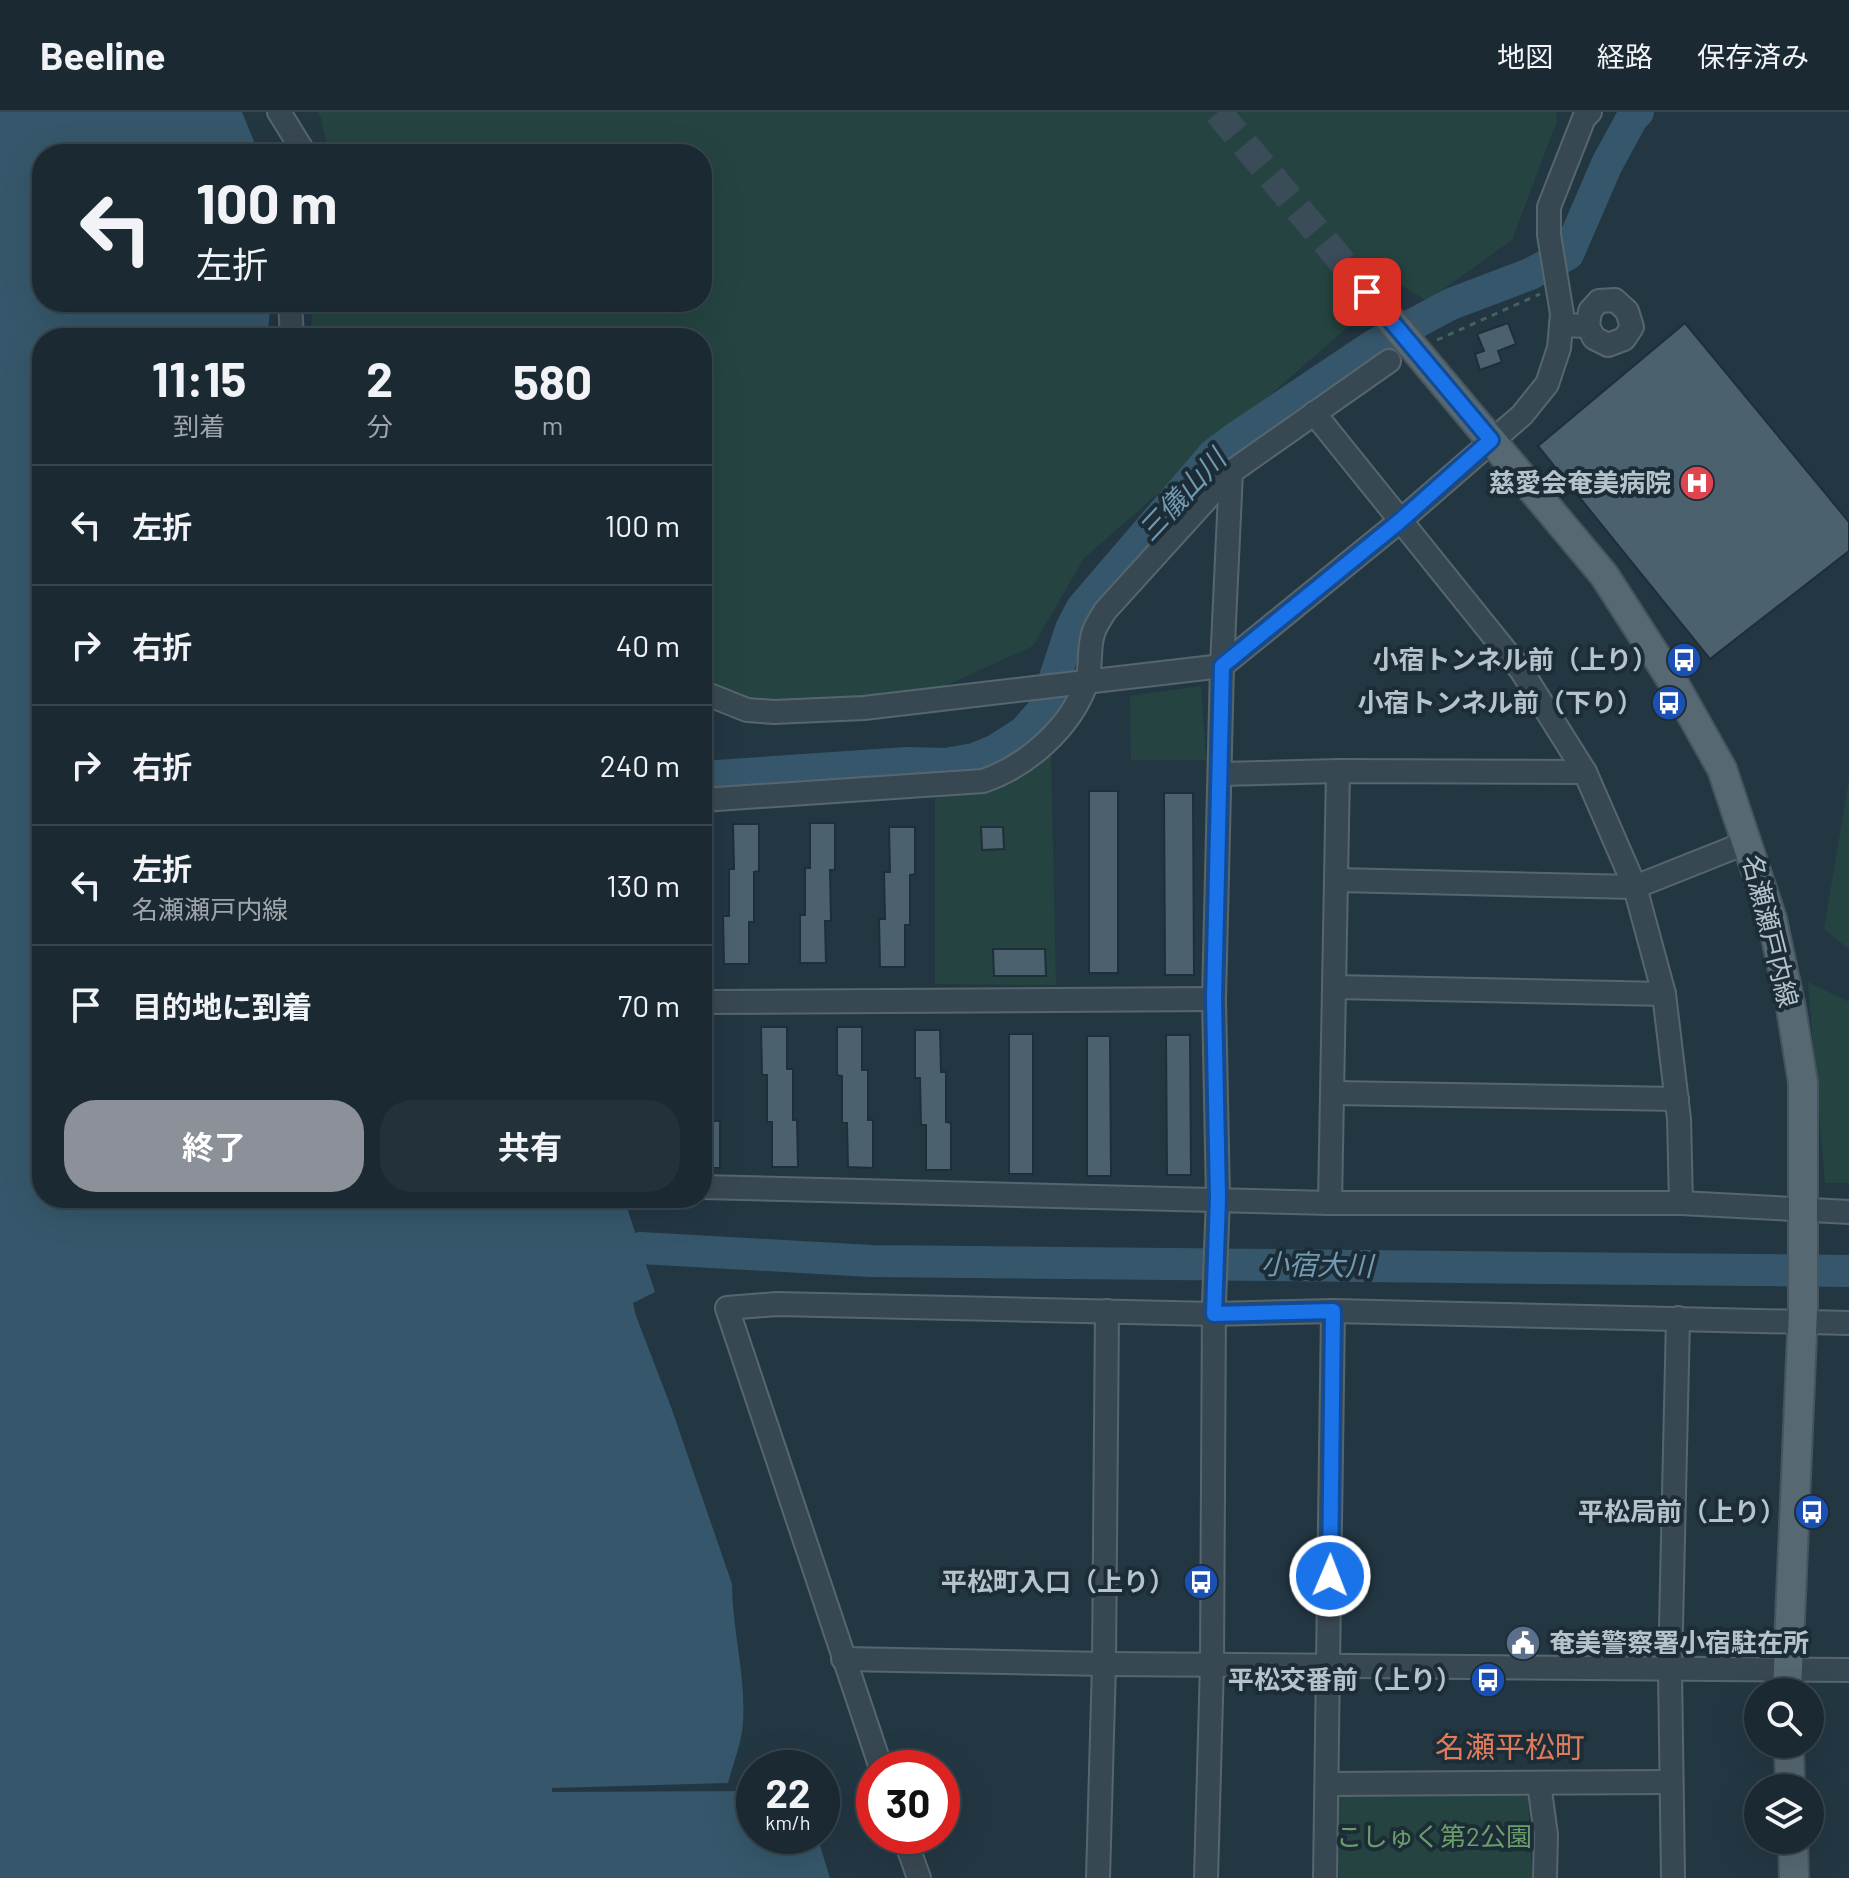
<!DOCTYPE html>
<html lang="ja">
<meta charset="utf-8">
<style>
body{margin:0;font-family:Barlow,"Noto Sans JP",sans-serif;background:#23313a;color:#f1f3f6;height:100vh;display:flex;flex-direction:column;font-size:30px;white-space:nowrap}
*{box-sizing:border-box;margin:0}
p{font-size:26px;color:#9fa6ac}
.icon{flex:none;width:44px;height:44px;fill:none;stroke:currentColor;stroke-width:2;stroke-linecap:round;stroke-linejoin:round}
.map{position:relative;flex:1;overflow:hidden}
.panel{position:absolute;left:32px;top:216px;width:680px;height:880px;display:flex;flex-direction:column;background:#1a2932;border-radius:32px;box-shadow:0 8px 32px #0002,0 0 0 2px #38454d}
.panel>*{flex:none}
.banner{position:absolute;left:32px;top:32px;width:680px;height:168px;border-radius:32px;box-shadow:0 8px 32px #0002,0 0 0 2px #38454d;background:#1a2932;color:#f1f3f6;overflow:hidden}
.tools{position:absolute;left:1744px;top:1566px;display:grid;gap:16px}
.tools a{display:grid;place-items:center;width:80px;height:80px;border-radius:50%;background:#1a2932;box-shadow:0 8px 32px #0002,0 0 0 2px #38454d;font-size:40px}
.speed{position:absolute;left:736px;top:1638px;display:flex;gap:16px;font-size:40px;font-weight:700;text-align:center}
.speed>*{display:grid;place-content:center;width:104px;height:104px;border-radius:50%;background:#1a2932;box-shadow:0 8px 32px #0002,0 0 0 2px #38454d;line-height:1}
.speed small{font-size:20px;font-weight:400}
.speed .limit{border:12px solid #d22;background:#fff;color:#111}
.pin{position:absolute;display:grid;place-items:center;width:68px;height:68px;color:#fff;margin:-34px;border-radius:16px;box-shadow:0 4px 12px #0006}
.me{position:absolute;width:88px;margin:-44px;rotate:1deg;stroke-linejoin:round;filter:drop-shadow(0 0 6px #0008)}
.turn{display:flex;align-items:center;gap:28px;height:168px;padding:0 32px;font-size:36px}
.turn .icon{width:104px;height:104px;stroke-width:2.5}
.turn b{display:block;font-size:56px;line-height:68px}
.eta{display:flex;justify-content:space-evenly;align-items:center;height:136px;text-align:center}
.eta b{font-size:48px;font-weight:700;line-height:56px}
.button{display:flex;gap:16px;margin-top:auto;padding:16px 32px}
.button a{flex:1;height:92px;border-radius:32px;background:#8c9099;color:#fff;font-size:32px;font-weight:700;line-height:92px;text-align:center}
.button a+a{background:#23313a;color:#f1f3f6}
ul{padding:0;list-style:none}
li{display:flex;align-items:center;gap:24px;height:120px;padding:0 32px;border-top:2px solid #38454d}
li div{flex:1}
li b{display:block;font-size:30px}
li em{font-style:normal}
header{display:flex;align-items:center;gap:48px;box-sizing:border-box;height:112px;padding:0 40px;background:#1a2932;border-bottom:2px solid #38454d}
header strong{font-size:38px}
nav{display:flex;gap:44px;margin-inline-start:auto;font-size:28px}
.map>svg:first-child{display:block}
</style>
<header>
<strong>Beeline</strong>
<nav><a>地図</a><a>経路</a><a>保存済み</a></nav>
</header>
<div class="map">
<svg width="1849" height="1766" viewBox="0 0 1849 1766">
<rect width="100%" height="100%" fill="#233743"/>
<g fill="#254441">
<polygon points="317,0 1556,0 1557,9 1512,128 1427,189 1398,171 1084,446 1033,534 905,592 724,591 702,570 702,226 311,226 312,190 702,190 702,42 329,42 321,6"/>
<polygon points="1201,574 1206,648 1131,648 1130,584"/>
<polygon points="1051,643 1056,873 935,872 935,686 995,675 1019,664"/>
<polygon points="1849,667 1849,837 1824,817"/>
<polygon points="1808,870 1849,890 1849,1071 1825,1071"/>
<polygon points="1339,1684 1528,1684 1532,1766 1339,1766"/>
</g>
<path fill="#36576b" d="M0,0h242l17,42h-217v148h229l-4,36h-225v860h558l7,6 19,1 29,87 -22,11 3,13 35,91 61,177c0,46 14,91 11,138 -1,20 -10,42 -15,61l-176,5v4l202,-1v45h63l13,42h-830z"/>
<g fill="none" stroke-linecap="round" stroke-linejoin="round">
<g stroke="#36576b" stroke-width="32">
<polyline points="702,665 907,651 946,652 974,647 996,638 1024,620 1045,596 1071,517 1082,496 1214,342 1234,327 1374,233 1451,192 1530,162 1568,142 1607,52 1632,6 1638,0"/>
<polyline points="641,1136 871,1149 1849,1159"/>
</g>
</g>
<g fill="#4c616e" stroke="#1f2f39" stroke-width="2">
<polygon points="1508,211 1516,232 1498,239 1502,250 1480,258 1475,242 1484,239 1477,222"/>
<polygon points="1685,211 1849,410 1849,439 1710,547 1538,334"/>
<rect x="1089" y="679" width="29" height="182"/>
<polygon points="1164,681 1193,681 1194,863 1165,863"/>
<polygon points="810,711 835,711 835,758 830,758 831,809 825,809 826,851 800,851 800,803 805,803 805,756 810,756"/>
<polygon points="733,712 759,712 759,759 754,760 754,810 749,810 749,852 724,852 723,804 729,804 729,757 734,757"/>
<polygon points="889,715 915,715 915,762 910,763 910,813 905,813 905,855 880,855 879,807 885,807 884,760 890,760"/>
<polygon points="981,715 1003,715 1004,737 982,738"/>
<polygon points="993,837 1045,837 1046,864 994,864"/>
<polygon points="761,915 787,915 787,957 793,957 793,1008 797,1008 798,1055 772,1055 772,1010 767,1010 767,963 762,963"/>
<polygon points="837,915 862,915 862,958 868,958 868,1008 873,1008 873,1056 848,1055 847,1011 842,1011 842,964 837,963"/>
<polygon points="915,918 940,918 941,960 946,960 946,1010 951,1011 951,1058 926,1058 926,1013 921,1013 920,966 915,966"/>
<rect x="1009" y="922" width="24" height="140"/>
<polygon points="1166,923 1190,923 1191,1063 1167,1063"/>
<polygon points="1087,924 1110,924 1111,1064 1087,1064"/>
<rect x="702" y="1009" width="18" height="47"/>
</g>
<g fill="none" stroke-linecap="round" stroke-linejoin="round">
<polyline stroke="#394c58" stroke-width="28" stroke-dasharray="28 14" stroke-linecap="butt" points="1218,0 1367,180"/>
<g stroke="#56666f" stroke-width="26">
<g id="minor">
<polyline points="279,0 305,42"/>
<polyline points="290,190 292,226"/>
<polyline points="1561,213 1588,214 1594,226 1608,233 1624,227 1632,215 1627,199 1615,188 1599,189 1590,199 1588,214"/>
<polyline points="1314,301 1521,558 1585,660 1635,775 1664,882 1679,1007 1681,1091"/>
<polyline points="702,580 747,598 774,600 864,596 1222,554 1400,409 1522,303 1547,272 1559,236 1562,202 1549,123 1549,95 1584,6 1590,0"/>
<polyline points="1220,662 1338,659 1585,660"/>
<path d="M702,688l281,-19c44,-15 87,-53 103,-97 6,-16 2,-35 7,-50 2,-8 8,-16 12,-23l126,-139 158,-111"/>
<polyline points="1338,768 1635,775 1748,730"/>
<polyline points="1334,875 1664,882"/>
<polyline points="702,890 1214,887"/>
<polyline points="1334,981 1677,987"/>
<polyline points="702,1075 1330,1091 1681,1091 1849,1100"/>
<polyline points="1330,1091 1338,659"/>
<polyline points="843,1547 1104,1552 1849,1558"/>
<polyline points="881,1656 727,1196 777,1192 1214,1202 1333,1199 1849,1211"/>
<polyline points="1539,1671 1546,1723 1545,1766"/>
<polyline points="1328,1672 1671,1670"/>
<polyline points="904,1724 919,1766"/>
<polyline points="1098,1766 1104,1552 1107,1199"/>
<polyline points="1206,1766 1212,1552 1214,1191 1218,1086 1214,887 1222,554 1231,360"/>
<polyline points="1325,1766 1333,1199"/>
<polyline points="1673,1766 1670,1558 1678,1206"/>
</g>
</g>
<g stroke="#45545e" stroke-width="32">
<g id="major">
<polyline points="1367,180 1604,463 1676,575 1722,657 1772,807 1791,896 1803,971 1803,1198 1787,1580"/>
<polyline points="1789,1632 1790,1676"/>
<polyline points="1793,1728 1794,1766"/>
</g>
</g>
<polyline stroke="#46615f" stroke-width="3" stroke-dasharray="6 6" stroke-linecap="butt" points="1437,228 1540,182"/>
<use href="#minor" stroke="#384852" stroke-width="22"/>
<use href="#major" stroke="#566872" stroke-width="28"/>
</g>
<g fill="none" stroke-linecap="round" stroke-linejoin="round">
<g stroke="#114b97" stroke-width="20">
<polyline id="route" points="1330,1464 1333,1199 1214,1202 1218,1086 1214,887 1222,554 1400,409 1491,328 1367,180"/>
</g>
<use href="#route" stroke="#1a73e8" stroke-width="14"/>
</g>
<defs>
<g id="hospital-disc" transform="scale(1.8)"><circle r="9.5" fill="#e0444e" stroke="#1d2d37"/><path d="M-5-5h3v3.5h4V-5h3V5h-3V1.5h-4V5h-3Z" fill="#fff"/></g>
<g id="bus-disc" transform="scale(1.8)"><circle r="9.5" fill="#1a4fb4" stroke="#1d2d37"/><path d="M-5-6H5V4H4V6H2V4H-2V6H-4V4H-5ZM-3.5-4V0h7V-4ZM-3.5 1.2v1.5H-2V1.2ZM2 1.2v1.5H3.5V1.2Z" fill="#fff"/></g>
<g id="civic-disc" transform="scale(1.8)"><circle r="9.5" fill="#5c6f8a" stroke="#1d2d37"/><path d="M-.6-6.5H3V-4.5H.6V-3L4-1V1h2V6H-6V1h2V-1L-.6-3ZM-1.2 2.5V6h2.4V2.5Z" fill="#fff"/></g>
</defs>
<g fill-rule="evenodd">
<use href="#hospital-disc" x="1697" y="371"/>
<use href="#bus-disc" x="1684" y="548"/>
<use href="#bus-disc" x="1669" y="591"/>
<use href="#bus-disc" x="1812" y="1400"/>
<use href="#bus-disc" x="1201" y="1470"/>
<use href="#civic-disc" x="1523" y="1531"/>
<use href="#bus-disc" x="1488" y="1568"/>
</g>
<g text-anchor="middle" stroke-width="8" stroke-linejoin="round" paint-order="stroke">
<g font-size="26" font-weight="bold" fill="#b5c3cc" stroke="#1d2d37" text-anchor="end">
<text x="1671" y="380">慈愛会奄美病院</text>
<text x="1658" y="557">小宿トンネル前（上り）</text>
<text x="1643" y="600">小宿トンネル前（下り）</text>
<text x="1786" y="1409">平松局前（上り）</text>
<text x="1175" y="1479">平松町入口（上り）</text>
<text x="1549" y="1540" text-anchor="start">奄美警察署小宿駐在所</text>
<text x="1462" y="1577">平松交番前（上り）</text>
</g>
<g font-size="26" fill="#b5c3cc" stroke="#1d2d37">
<text transform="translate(1770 819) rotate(76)" y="9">名瀬瀬戸内線</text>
</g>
<g font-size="26" fill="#6a9f6b" stroke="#1d2d37">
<text x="1434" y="1734">こしゅく第2公園</text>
</g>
<g font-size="28" font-style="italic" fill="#729ab2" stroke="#1d2d37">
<text transform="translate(1182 383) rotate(-47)" y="10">三儀山川</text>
<text transform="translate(1317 1153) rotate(1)" y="10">小宿大川</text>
</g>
<g font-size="30" fill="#df7b5d" stroke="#1d2d37">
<text x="1510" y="1646">名瀬平松町</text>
</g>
</g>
</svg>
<div class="tools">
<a><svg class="icon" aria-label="search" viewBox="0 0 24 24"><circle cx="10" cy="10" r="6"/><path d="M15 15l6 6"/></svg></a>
<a><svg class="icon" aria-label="layers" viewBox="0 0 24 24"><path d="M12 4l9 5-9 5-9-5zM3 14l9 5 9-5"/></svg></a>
</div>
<div class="speed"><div>22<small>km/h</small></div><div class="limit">30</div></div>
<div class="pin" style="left:1367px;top:180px;background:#d93025"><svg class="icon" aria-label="arrive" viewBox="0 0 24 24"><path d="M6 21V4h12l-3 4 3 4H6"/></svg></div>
<svg class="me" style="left:1330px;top:1464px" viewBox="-20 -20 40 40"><circle r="17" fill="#1a73e8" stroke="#fff" stroke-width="3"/><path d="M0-11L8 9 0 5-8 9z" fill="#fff"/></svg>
<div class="banner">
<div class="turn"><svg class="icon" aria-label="left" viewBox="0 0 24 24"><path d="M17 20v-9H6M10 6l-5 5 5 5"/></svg><div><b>100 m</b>左折</div></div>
</div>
<section class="panel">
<div class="eta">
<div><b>11:15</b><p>到着</p></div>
<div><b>2</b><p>分</p></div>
<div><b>580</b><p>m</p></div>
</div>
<ul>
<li><svg class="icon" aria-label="left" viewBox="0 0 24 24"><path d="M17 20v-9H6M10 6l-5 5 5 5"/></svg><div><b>左折</b></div><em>100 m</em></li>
<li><svg class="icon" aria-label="right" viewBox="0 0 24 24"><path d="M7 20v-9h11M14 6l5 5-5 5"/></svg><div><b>右折</b></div><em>40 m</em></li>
<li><svg class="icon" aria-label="right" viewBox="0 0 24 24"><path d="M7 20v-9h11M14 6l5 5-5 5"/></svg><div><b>右折</b></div><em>240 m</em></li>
<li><svg class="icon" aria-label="left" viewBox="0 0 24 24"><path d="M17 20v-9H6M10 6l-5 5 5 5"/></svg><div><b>左折</b><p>名瀬瀬戸内線</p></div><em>130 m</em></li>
<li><svg class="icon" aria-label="arrive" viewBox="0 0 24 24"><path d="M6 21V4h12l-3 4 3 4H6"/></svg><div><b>目的地に到着</b></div><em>70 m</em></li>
</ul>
<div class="button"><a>終了</a><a>共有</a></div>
</section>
</div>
